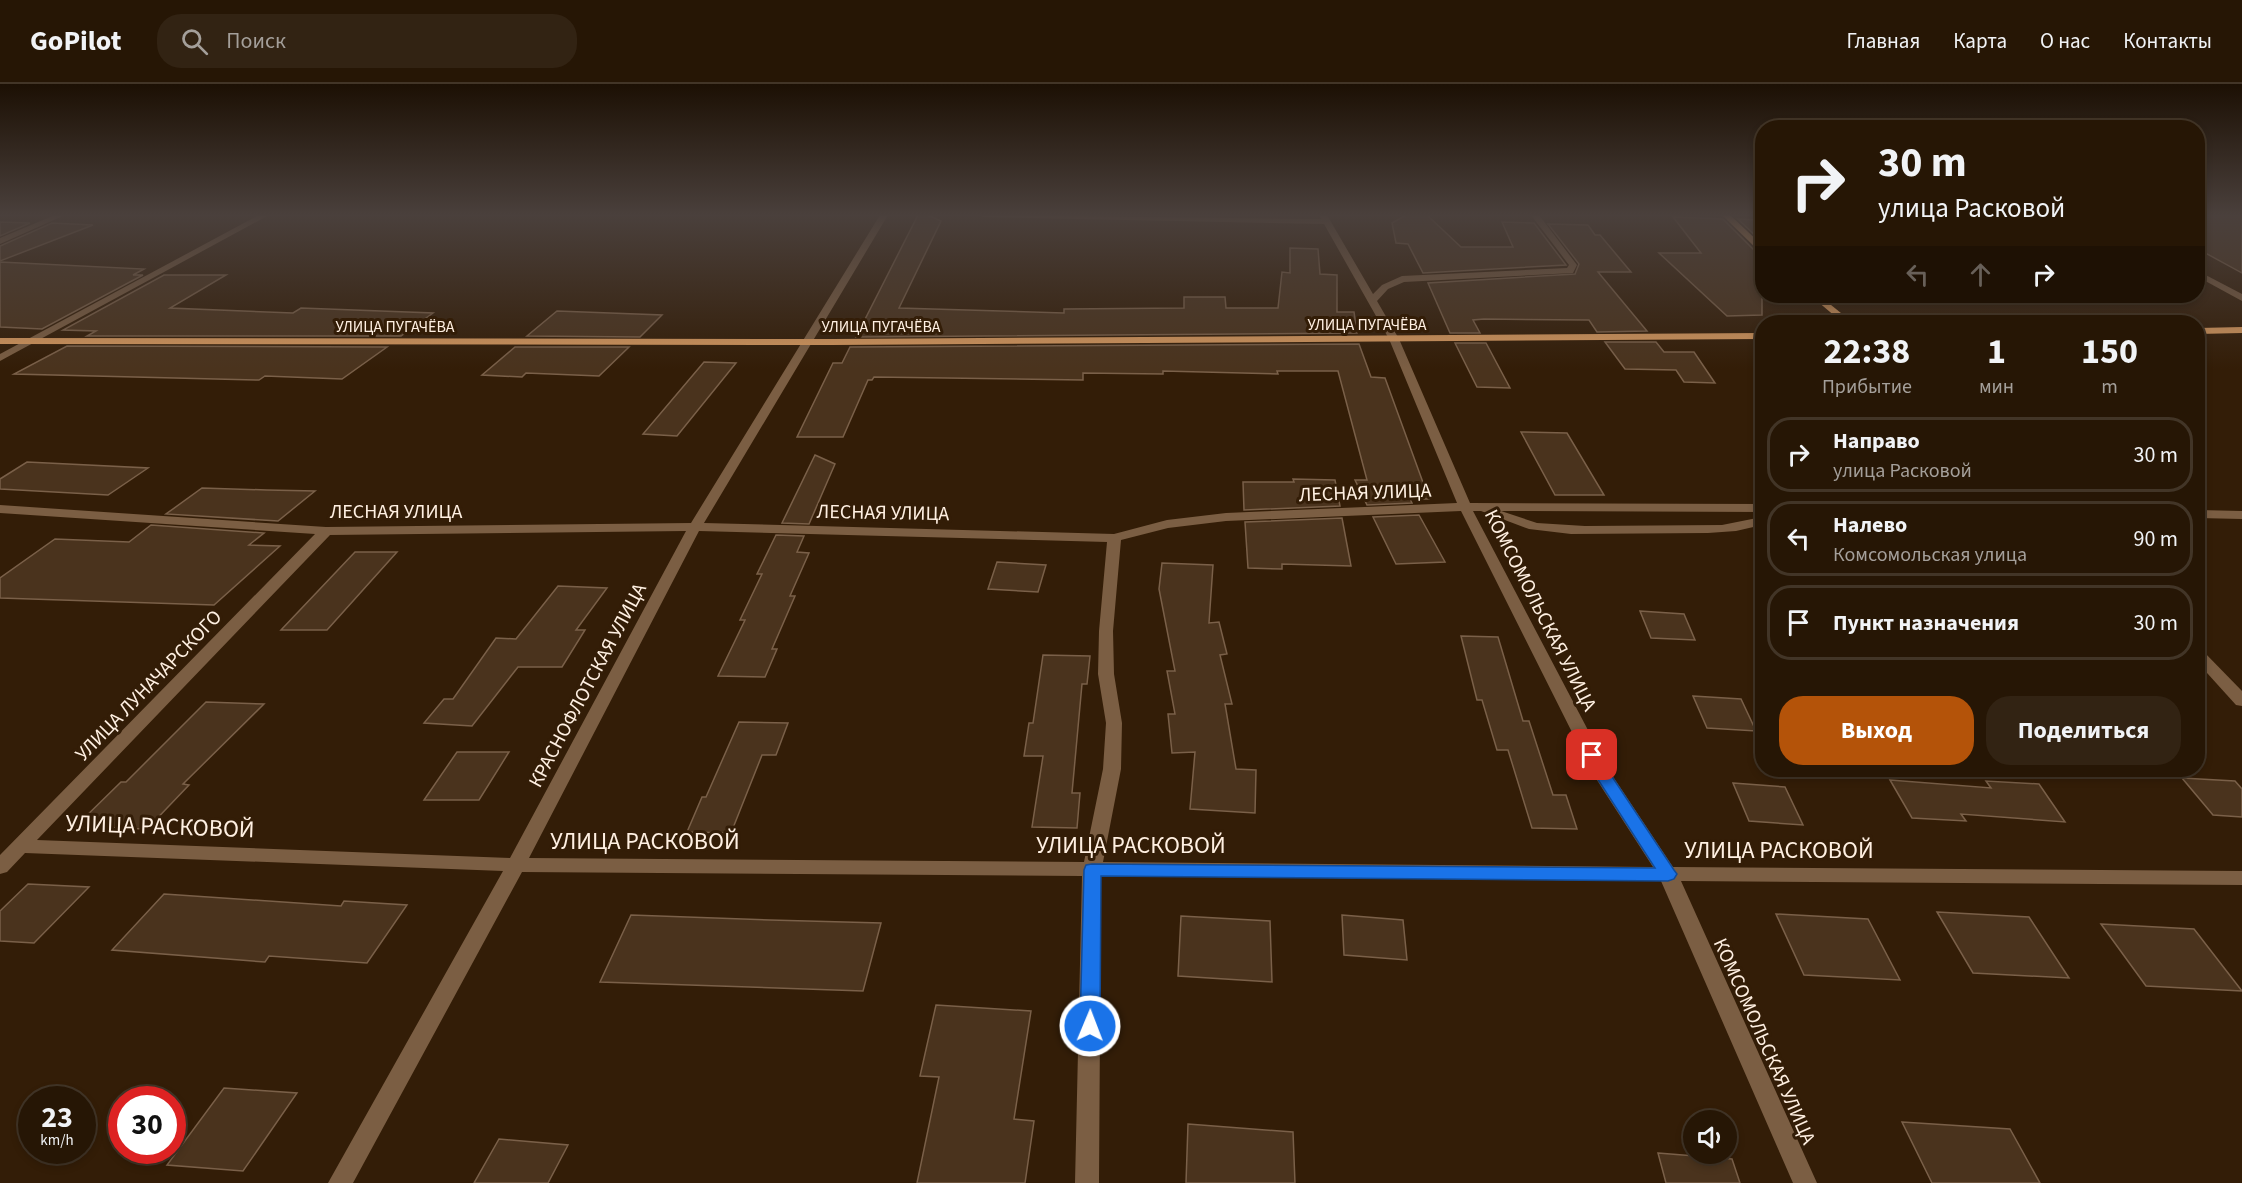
<!DOCTYPE html>
<html lang="ru">
<meta charset="utf-8">
<style>
body{margin:0;font-family:"Source Sans 3",sans-serif;background:#322313;color:#f1f3f6;height:100vh;display:flex;flex-direction:column;font-size:22px;white-space:nowrap}
*{box-sizing:border-box;margin:0}
p{font-size:20px;color:#a49f9a}
.icon{flex:none;width:33px;height:33px;fill:none;stroke:currentColor;stroke-width:2;stroke-linecap:round;stroke-linejoin:round}
.map{position:relative;flex:1;overflow:hidden}
.drawer{position:absolute;left:1755px;top:231px;width:450px;height:462px;display:flex;flex-direction:column;background:#261605;border-radius:24px;box-shadow:0 3px 9px #0003,0 0 0 2px #423527}
.drawer>*{flex:none}
.hud{position:absolute;left:1755px;top:36px;width:450px;height:183px;border-radius:24px;box-shadow:0 3px 9px #0003,0 0 0 2px #423527;background:#261605;color:#f1f3f6;overflow:hidden}
.buttons{position:absolute;left:1683px;top:1026px;display:grid;gap:12px}
.buttons a{display:grid;place-items:center;width:54px;height:54px;border-radius:50%;background:#261605;box-shadow:0 3px 9px #0003,0 0 0 2px #423527;font-size:30px}
.speed{position:absolute;left:18px;top:1002px;display:flex;gap:12px;font-size:30px;font-weight:700;text-align:center}
.speed>*{display:grid;place-content:center;width:78px;height:78px;border-radius:50%;background:#261605;box-shadow:0 3px 9px #0003,0 0 0 2px #423527;line-height:1}
.speed small{font-size:15px;font-weight:400}
.speed .limit{border:9px solid #d22;background:#fff;color:#111}
.pin{position:absolute;display:grid;place-items:center;width:51px;height:51px;color:#fff;margin:-26px;border-radius:12px;box-shadow:0 3px 9px #0006}
.me{position:absolute;width:66px;margin:-33px;rotate:1deg;stroke-linejoin:round;filter:drop-shadow(0 0 4px #0008)}
.turn{display:flex;align-items:center;gap:21px;height:126px;padding:0 24px;font-size:27px}
.turn .icon{width:78px;height:78px;stroke-width:2.5}
.turn b{display:block;font-size:42px;line-height:51px}
.lanes{display:flex;align-items:center;height:57px;padding:0 24px;background:#0003;justify-content:center;gap:30px;direction:ltr}
.lanes .off{opacity:.35}
.eta{display:flex;justify-content:space-evenly;align-items:center;height:102px;text-align:center}
.eta b{font-size:36px;font-weight:700;line-height:42px}
.primary-button{display:flex;gap:12px;margin-top:auto;padding:12px 24px}
.primary-button a{flex:1;height:69px;border-radius:24px;background:#b45309;color:#fff;font-size:24px;font-weight:700;line-height:69px;text-align:center}
.primary-button a+a{background:#322313;color:#f1f3f6}
ul{padding:0;list-style:none}
li{display:flex;align-items:center;gap:18px;height:75px;margin:0 12px 9px;padding:0 12px;border:3px solid #423527;border-radius:24px}
li div{flex:1}
li b{display:block;font-size:22px}
li em{font-style:normal}
header{display:flex;align-items:center;gap:36px;box-sizing:border-box;height:84px;padding:0 30px;background:#261605;border-bottom:2px solid #423527}
header strong{font-size:28px}
nav{display:flex;gap:33px;margin-inline-start:auto;font-size:21px}
.search{width:420px;height:54px;background:#322313;display:flex;align-items:center;gap:15px;box-sizing:border-box;padding:0 21px;border-radius:24px;color:#a49f9a;font-size:22px}
.map>svg:first-child{display:block}
</style>
<header>
<strong>GoPilot</strong>
<div class="search"><svg class="icon" aria-label="search" viewBox="0 0 24 24"><circle cx="10" cy="10" r="6"/><path d="M15 15l6 6"/></svg>Поиск</div>
<nav><a>Главная</a><a>Карта</a><a>О нас</a><a>Контакты</a></nav>
</header>
<div class="map">
<svg width="2242" height="1099" viewBox="0 0 2242 1099">
<rect width="100%" height="100%" fill="#331d07"/>
<g fill="#4a331d" stroke="#7a6049" stroke-width="1.5">
<polygon points="918,131 928,131 941,137 899,224 1064,229 1064,225 1184,224 1184,213 1225,213 1226,224 1278,224 1282,188 1290,189 1290,164 1318,165 1320,190 1337,191 1337,228 1354,228 1357,249 856,253"/>
<polygon points="1406,131 1427,131 1461,163 1513,163 1502,138 1534,139 1566,181 1423,189 1408,160 1396,159 1392,139"/>
<polygon points="2198,131 2242,131 2242,189 2198,165"/>
<polygon points="1673,133 1723,135 1757,169 1762,169 1762,231 1727,232 1659,169 1701,169"/>
<polygon points="1738,135 1762,136 1762,158"/>
<polygon points="0,138 30,139 0,152"/>
<polygon points="52,139 93,141 0,177 0,162"/>
<polygon points="1548,140 1588,141 1595,151 1600,151 1631,188 1598,188 1647,247 1597,248 1589,236 1484,235 1473,236 1480,249 1450,249 1428,199 1575,190 1579,180"/>
<polygon points="0,178 144,185 133,191 143,191 42,245 0,243"/>
<polygon points="164,191 226,191 170,224 293,229 301,224 433,229 401,252 87,252 96,247 63,246"/>
<polygon points="557,227 662,231 640,253 527,252"/>
<polygon points="1605,258 1656,258 1664,268 1694,268 1715,299 1684,298 1676,286 1625,285"/>
<polygon points="1455,259 1486,259 1510,304 1477,303"/>
<polygon points="1359,260 1371,293 1385,294 1429,415 1410,415 1412,419 1367,421 1355,396 1367,396 1338,287 1277,287 1278,290 1163,287 1163,290 1083,289 1083,296 874,293 872,296 868,296 843,353 797,353 833,279 842,279 850,263"/>
<polygon points="67,262 387,263 342,295 265,292 259,296 14,290"/>
<polygon points="515,263 629,263 599,292 526,289 522,293 482,291"/>
<polygon points="704,278 736,279 677,352 643,350"/>
<polygon points="1521,348 1567,349 1604,411 1555,411"/>
<polygon points="815,371 835,380 809,440 782,439"/>
<polygon points="27,378 148,384 108,411 0,405 0,395"/>
<polygon points="1293,395 1335,396 1340,422 1244,426 1243,398 1294,398"/>
<polygon points="202,404 267,406 315,407 278,437 166,430"/>
<polygon points="1419,431 1445,478 1396,480 1373,433"/>
<polygon points="1342,434 1351,482 1282,480 1282,485 1248,484 1245,438"/>
<polygon points="151,441 264,449 249,461 280,462 214,521 0,514 0,494 55,455 129,458"/>
<polygon points="776,451 804,452 797,468 809,469 790,512 795,512 772,565 777,565 765,593 718,592 745,536 740,536 762,490 757,490"/>
<polygon points="355,468 397,468 327,546 281,546"/>
<polygon points="997,478 1046,481 1038,508 988,505"/>
<polygon points="1162,479 1213,481 1209,539 1219,538 1227,570 1220,571 1232,620 1225,620 1236,685 1256,686 1255,729 1190,725 1195,668 1172,669 1168,630 1175,630 1167,587 1175,587 1159,505"/>
<polygon points="558,502 607,504 576,546 585,546 562,583 518,583 472,642 424,639 444,615 453,615 496,554 516,555"/>
<polygon points="1640,527 1684,530 1695,556 1651,554"/>
<polygon points="1461,552 1498,553 1523,637 1529,637 1553,711 1566,711 1577,745 1532,744 1508,666 1497,666 1482,616 1477,616"/>
<polygon points="1043,571 1090,572 1087,600 1082,600 1072,709 1080,709 1077,744 1032,743 1043,672 1024,672 1029,639 1033,639"/>
<polygon points="1693,612 1741,615 1756,647 1707,644"/>
<polygon points="206,618 264,620 183,700 189,701 147,745 75,743 121,698 126,698"/>
<polygon points="739,638 788,639 776,671 762,671 731,749 687,748 702,713 706,713"/>
<polygon points="457,668 509,668 479,716 424,716"/>
<polygon points="2182,694 2235,697 2242,705 2242,733 2213,731"/>
<polygon points="1890,696 1991,704 1986,697 2039,700 2065,738 1961,730 1966,737 1912,734"/>
<polygon points="1733,699 1785,703 1803,741 1749,737"/>
<polygon points="28,800 89,803 34,859 0,857 0,827"/>
<polygon points="164,810 341,822 344,817 407,821 367,879 269,872 265,878 112,866"/>
<polygon points="1937,828 2029,833 2069,894 1973,889"/>
<polygon points="1776,830 1868,835 1900,896 1804,891"/>
<polygon points="631,831 770,836 881,839 863,907 600,898"/>
<polygon points="1342,831 1403,836 1407,876 1344,871"/>
<polygon points="1181,832 1270,837 1272,898 1178,892"/>
<polygon points="2101,840 2194,845 2242,907 2146,902"/>
<polygon points="936,921 1031,927 1014,1035 1034,1037 1025,1099 917,1099 939,993 920,992"/>
<polygon points="224,1004 297,1009 243,1087 167,1081"/>
<polygon points="1902,1038 2010,1045 2040,1099 1932,1099"/>
<polygon points="1188,1040 1293,1048 1295,1099 1186,1099"/>
<polygon points="499,1055 568,1061 548,1099 474,1099"/>
<polygon points="1658,1069 1732,1075 1740,1099 1666,1099"/>
</g>
<g fill="none" stroke-linecap="round" stroke-linejoin="round">
<g fill="#7b5e43" fill-rule="evenodd">
<polygon points="55,131 65,131 0,160 0,154"/>
<polygon points="259,131 269,131 0,277 0,270"/>
<path d="M880,131h8l-184,308 410,11 53,-14 59,-7 231,-10 -68,-164 -65,-115 -341,-7 -4,-2 342,4 -2,-4h8l46,79 9,-9 20,-9 165,-8 2,-3 -38,-50h8l38,50 -4,8 -169,9 -16,7 -11,12 22,38 71,164 292,1v8l-261,-1 36,12 48,3 137,-1 40,-8v8l-26,6 -28,2 -137,1 -42,-5 -48,-18h-8l137,261 63,95 569,4v14l-561,-4 136,302h-24l-132,-302 -560,-5 -2,307h-24l7,-307 -560,-4 -169,311h-25l175,-312 -478,-18 -18,19 -7,2v-19l315,-321 -315,-21v-8l326,22 365,-4zM1461,427l132,263 60,93 -550,-5 18,-93 1,-46 -8,-49 -1,-43 8,-91 47,-12 58,-7zM686,447l-176,327 -473,-18 293,-305zM699,447l408,11 -8,89 -1,43 8,49 -3,46 -19,93 -555,-4z"/>
<polygon points="2198,187 2242,210 2242,217 2198,193"/>
<polygon points="2198,426 2242,427 2242,435 2198,434"/>
<polygon points="2198,565 2203,567 2242,607 2242,622 2236,621 2198,579"/>
</g>
<g fill="#d5985e" fill-rule="evenodd">
<polygon points="1722,131 1730,131 1762,161 1762,167 1759,167"/>
<polygon points="1811,212 1820,212 1852,238 1842,238"/>
<polygon points="2242,243 2242,249 2198,250 2198,244"/>
<polygon points="1762,249 1762,255 833,261 0,260 0,254 833,255"/>
</g>
</g>
<linearGradient id="sky" x2="0" y2="1"><stop stop-color="#1c1004"/><stop offset="0.46" stop-color="#4a403c"/><stop offset="1" stop-color="#4a403c" stop-opacity="0"/></linearGradient>
<rect width="2242" height="285" fill="url(#sky)"/>
<polygon fill="#1a73e8" stroke="#114b97" stroke-width="1.5" points="1592,666 1598,667 1609,688 1674,786 1677,790 1674,795 1668,797 1101,792 1100,942 1097,948 1090,951 1083,948 1080,942 1084,786 1086,781 1092,780 1655,784 1597,694 1585,671"/>
<g text-anchor="middle" stroke-width="6" stroke-linejoin="round" paint-order="stroke">
<g font-size="16" fill="#fff0e2" stroke="#331d07">
<text x="1367" y="246">УЛИЦА ПУГАЧЁВА</text>
<text x="395" y="248">УЛИЦА ПУГАЧЁВА</text>
<text x="881" y="248">УЛИЦА ПУГАЧЁВА</text>
</g>
<g font-size="20" fill="#fff0e2" stroke="#331d07">
<text transform="translate(1365 408) rotate(-2)" y="7">ЛЕСНАЯ УЛИЦА</text>
<text x="396" y="434">ЛЕСНАЯ УЛИЦА</text>
<text transform="translate(883 428) rotate(1)" y="7">ЛЕСНАЯ УЛИЦА</text>
<text transform="translate(1541 526) rotate(63)" y="7">КОМСОМОЛЬСКАЯ УЛИЦА</text>
<text transform="translate(148 601) rotate(-46)" y="7">УЛИЦА ЛУНАЧАРСКОГО</text>
<text transform="translate(587 601) rotate(-62)" y="7">КРАСНОФЛОТСКАЯ УЛИЦА</text>
<text transform="translate(1765 957) rotate(66)" y="7">КОМСОМОЛЬСКАЯ УЛИЦА</text>
</g>
<g font-size="24" fill="#fff0e2" stroke="#331d07">
<text transform="translate(160 742) rotate(2)" y="8">УЛИЦА РАСКОВОЙ</text>
<text x="645" y="765">УЛИЦА РАСКОВОЙ</text>
<text x="1131" y="769">УЛИЦА РАСКОВОЙ</text>
<text x="1779" y="774">УЛИЦА РАСКОВОЙ</text>
</g>
</g>
</svg>
<div class="buttons">
<a><svg class="icon" aria-label="sound" viewBox="0 0 24 24"><path d="M4 9h4l5-4v14l-5-4H4zM17 9q2 3 0 6"/></svg></a>
</div>
<div class="speed"><div>23<small>km/h</small></div><div class="limit">30</div></div>
<div class="pin" style="left:1592px;top:671px;background:#d93025"><svg class="icon" aria-label="arrive" viewBox="0 0 24 24"><path d="M6 21V4h12l-3 4 3 4H6"/></svg></div>
<svg class="me" style="left:1090px;top:942px" viewBox="-20 -20 40 40"><circle r="17" fill="#1a73e8" stroke="#fff" stroke-width="3"/><path d="M0-11L8 9 0 5-8 9z" fill="#fff"/></svg>
<div class="hud">
<div class="turn"><svg class="icon" aria-label="right" viewBox="0 0 24 24"><path d="M7 20v-9h11M14 6l5 5-5 5"/></svg><div><b>30 m</b>улица Расковой</div></div>
<div class="lanes"><svg class="icon off" aria-label="left" viewBox="0 0 24 24"><path d="M17 20v-9H6M10 6l-5 5 5 5"/></svg><svg class="icon off" aria-label="ahead" viewBox="0 0 24 24"><path d="M12 20V5M6 11l6-6 6 6"/></svg><svg class="icon" aria-label="right" viewBox="0 0 24 24"><path d="M7 20v-9h11M14 6l5 5-5 5"/></svg></div>
</div>
<section class="drawer">
<div class="eta">
<div><b>22:38</b><p>Прибытие</p></div>
<div><b>1</b><p>мин</p></div>
<div><b>150</b><p>m</p></div>
</div>
<ul>
<li><svg class="icon" aria-label="right" viewBox="0 0 24 24"><path d="M7 20v-9h11M14 6l5 5-5 5"/></svg><div><b>Направо</b><p>улица Расковой</p></div><em>30 m</em></li>
<li><svg class="icon" aria-label="left" viewBox="0 0 24 24"><path d="M17 20v-9H6M10 6l-5 5 5 5"/></svg><div><b>Налево</b><p>Комсомольская улица</p></div><em>90 m</em></li>
<li><svg class="icon" aria-label="arrive" viewBox="0 0 24 24"><path d="M6 21V4h12l-3 4 3 4H6"/></svg><div><b>Пункт назначения</b></div><em>30 m</em></li>
</ul>
<div class="primary-button"><a>Выход</a><a>Поделиться</a></div>
</section>
</div>
